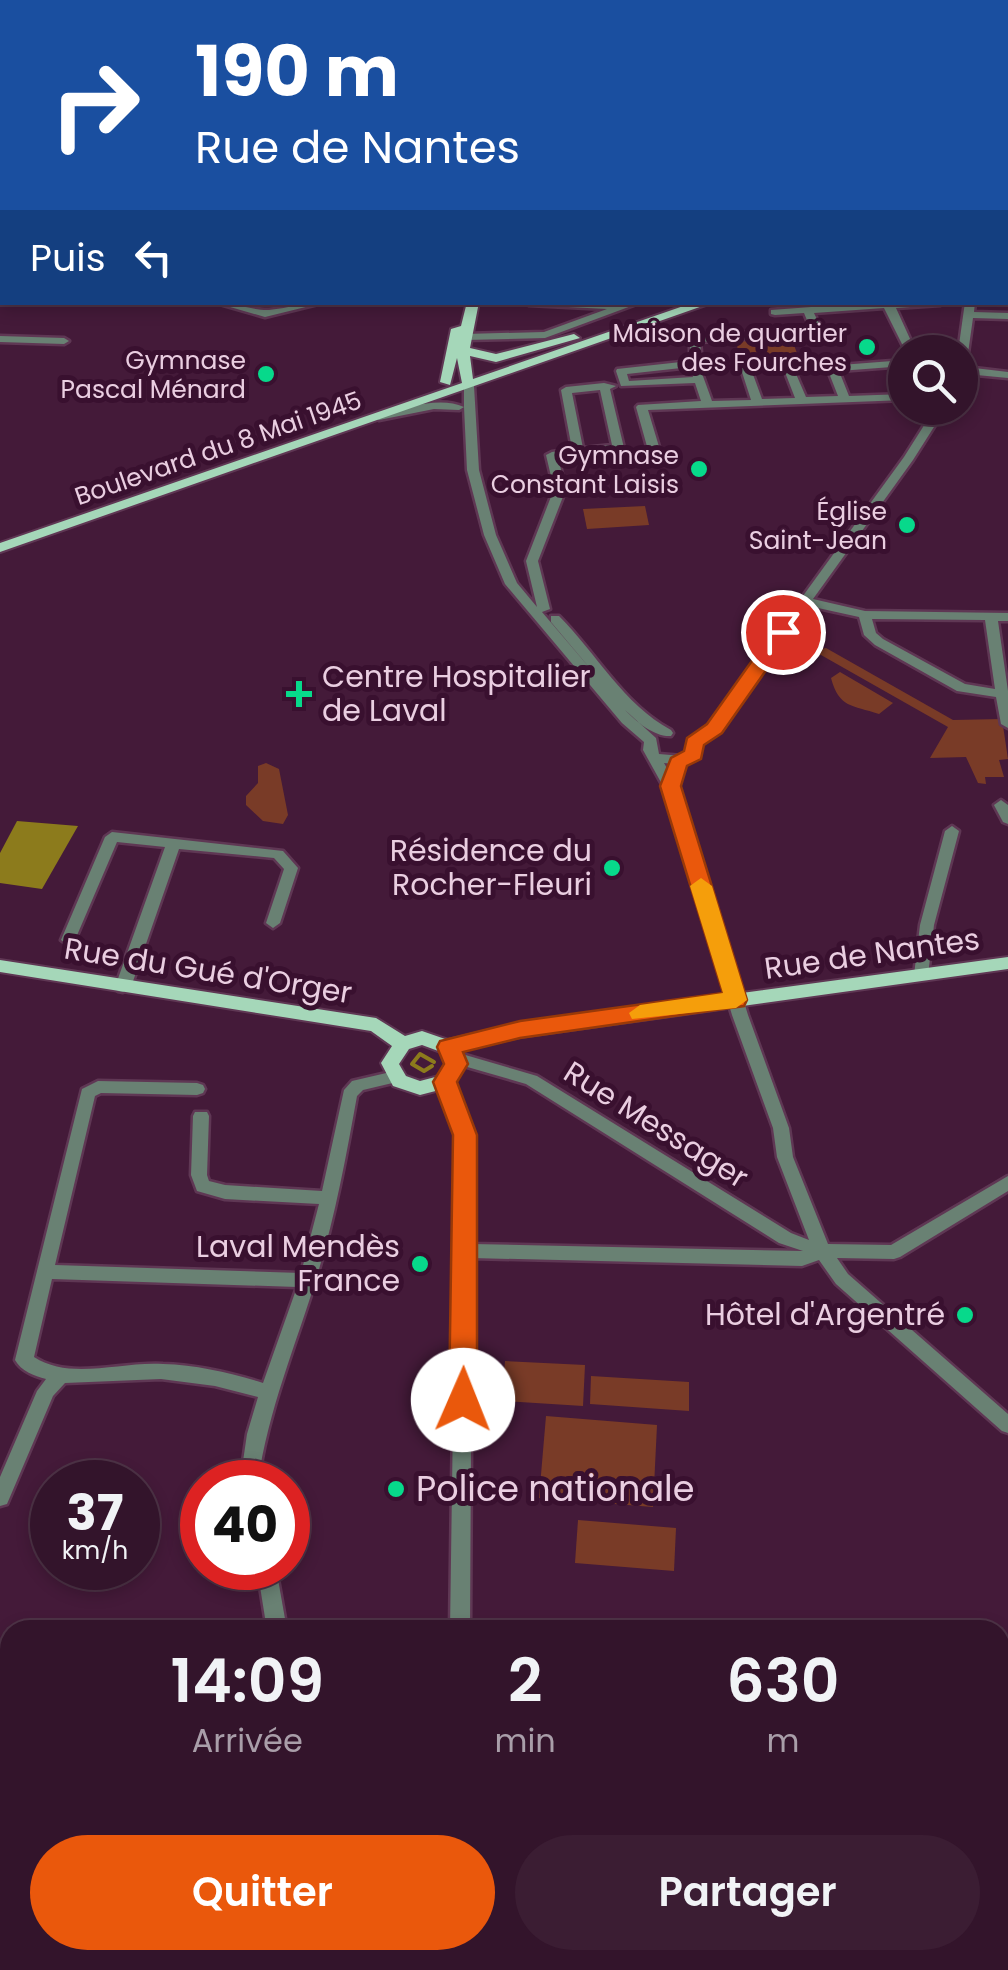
<!DOCTYPE html>
<html lang="fr">
<meta charset="utf-8">
<style>
body{margin:0;font-family:Poppins,sans-serif;background:#3b1d33;color:#f1f3f6;height:100vh;display:flex;flex-direction:column;font-size:38px;white-space:nowrap}
*{box-sizing:border-box;margin:0}
p{font-size:32px;color:#a99ea9}
.icon{flex:none;width:55px;height:55px;fill:none;stroke:currentColor;stroke-width:2;stroke-linecap:round;stroke-linejoin:round}
.map{position:relative;flex:1;overflow:hidden}
.details{position:absolute;left:0px;top:1620px;width:1010px;height:350px;display:flex;flex-direction:column;background:#33142b;border-radius:30px 30px 0 0;box-shadow:0 5px 15px #0003,0 0 0 2px #4e3347}
.details>*{flex:none}
.hud{position:absolute;left:0px;top:0px;width:1010px;height:305px;box-shadow:0 5px 15px #0003,0 0 0 2px #4e3347;background:#1a4fa0;color:#fff;overflow:hidden}
.tools{position:absolute;left:888px;top:335px;display:grid;gap:20px}
.tools a{display:grid;place-items:center;width:90px;height:90px;border-radius:50%;background:#33142b;box-shadow:0 5px 15px #0003,0 0 0 2px #4e3347;font-size:50px}
.speed{position:absolute;left:30px;top:1460px;display:flex;gap:20px;font-size:50px;font-weight:700;text-align:center}
.speed>*{display:grid;place-content:center;width:130px;height:130px;border-radius:50%;background:#33142b;box-shadow:0 5px 15px #0003,0 0 0 2px #4e3347;line-height:1}
.speed small{font-size:25px;font-weight:400}
.speed .limit{border:15px solid #d22;background:#fff;color:#111}
.pin{position:absolute;display:grid;place-items:center;width:85px;height:85px;color:#fff;margin:-42px;border:5px solid #fff;border-radius:50%;box-shadow:0 2px 10px #0007}
.me{position:absolute;width:110px;margin:-55px;rotate:1deg;stroke-linejoin:round;filter:drop-shadow(0 0 8px #0008)}
.turn{display:flex;align-items:center;gap:35px;height:210px;padding:0 30px;font-size:45px}
.turn .icon{width:130px;height:130px;stroke-width:2.5}
.turn b{display:block;font-size:70px;line-height:85px}
.then{display:flex;align-items:center;height:95px;padding:0 30px;background:#0003;gap:20px;font-size:38px}
.eta{display:flex;justify-content:space-evenly;align-items:center;height:170px;text-align:center}
.eta b{font-size:60px;font-weight:600;line-height:70px}
.action{display:flex;gap:20px;margin-top:auto;padding:20px 30px}
.action a{flex:1;height:115px;border-radius:60px;background:#ea580c;color:#fff;font-size:40px;font-weight:600;line-height:115px;text-align:center}
.action a+a{background:#3b1d33;color:#f1f3f6}
.map>svg:first-child{display:block}
</style>
<div class="map">
<svg width="1008" height="1970" viewBox="0 0 1008 1970">
<rect width="100%" height="100%" fill="#441a39"/>
<g fill="#793b27">
<polygon points="791,337 798,356 741,359 735,340"/>
<polygon points="645,506 649,525 587,529 583,509"/>
<polygon points="826,648 953,720 1002,719 1008,759 999,760 1004,777 985,777 986,784 978,783 966,757 930,758 948,727 821,655 783,662 780,657"/>
<path d="M840,672l53,31 -14,11c-27,-9 -40,-6 -48,-36z"/>
<polygon points="266,763 279,769 288,815 283,824 263,821 246,805 246,796 258,783 258,766"/>
<polygon points="505,1361 585,1365 583,1406 502,1401"/>
<polygon points="591,1376 689,1382 689,1411 590,1404"/>
<polygon points="546,1416 657,1425 653,1507 539,1498"/>
<polygon points="578,1520 676,1528 674,1571 575,1563"/>
</g>
<polygon fill="#8c7b1c" points="17,821 78,826 42,889 0,883 0,853"/>
<g fill="none" stroke-linecap="round" stroke-linejoin="round">
<polyline stroke="#8c7b1c" stroke-width="4" points="432,1066 424,1071 412,1064 420,1054 434,1062"/>
<g stroke="#5f3754" stroke-width="5">
<g id="minor">
<polygon points="181,0 204,0 200,2 179,2"/>
<polygon points="373,0 384,0 386,2 376,2"/>
<polygon points="433,0 442,0 440,2 432,2"/>
<rect x="608" y="0" width="8" height="2"/>
<rect x="0" y="7" width="2" height="5"/>
<polygon points="0,24 2,25 2,29 0,30"/>
<polygon points="0,49 2,49 2,54 0,55"/>
<rect x="0" y="231" width="2" height="6"/>
<polygon points="0,282 2,283 2,291 0,291"/>
<path d="M213,302c19,0 42,9 56,8 20,-2 37,-8 57,-8l-61,15z"/>
<polygon points="524,302 642,302 545,338 465,340 460,337 465,334 544,332 607,309 529,305"/>
<path d="M878,302h67l-5,3 -44,3 20,44h-10l-22,-44 -70,5 6,13 -8,8 -112,8 2,21 -2,5 12,33 39,-1 -10,-31 5,-3 5,3 11,30 33,-1 -12,-31 5,-3 5,3 13,30 32,-1 -11,-28 1,-2 77,-6v6l-66,5 10,25 56,-2v6l-257,10 12,40 -6,8 -4,1 -6,-3 4,-6 -12,-43 2,-2 63,-4 -6,-18 -74,3 -5,-15 1,-2 73,-8v-22l5,-3 110,-7 4,-4 -5,-12 -29,2 -4,-1v-4zM690,367l3,10 -64,4 -2,-7z"/>
<polygon points="965,302 975,302 974,312 1008,313 1008,319 973,318 966,367 1008,372 1008,378 966,374 960,378 960,352 958,352"/>
<polygon points="0,336 64,338 69,341 64,344 0,342"/>
<path d="M469,383l5,3 5,84 17,65 21,48 20,24 -11,-46 28,-72 -8,-34 6,-3 20,-3 -11,-59 5,-3 38,-4 12,3 -6,3 14,59 -2,2 -43,7 -21,1 8,31 -28,72 12,48 -8,3 57,67 -48,-57v-6h8c38,38 64,88 112,114l2,3 -2,3c-17,1 -34,-14 -46,-26l31,28 3,16 23,2 5,-4 2,-12 20,-15 195,-268 31,-49h11l-33,52 -100,139 52,12 143,2v8h-10l10,70v37l-7,-4 -5,-27 -39,-6 -82,-46 -11,-10 -5,-18 -50,-11 -90,125 -18,14 -2,12 -14,8 -21,-2 13,23 71,229 41,113 4,29 35,87 63,1 117,-69v15l-108,66 -6,2 -57,-1 11,16 160,140v19l-6,-2 -166,-147 -17,-24 -17,6 -330,-8 -2,372h-20l7,-495 -20,-53 2,-4h12l22,57 -1,109 331,7 -24,-8 -253,-159 -76,-22 -3,-4 3,-4 5,-2 82,24 254,157 18,7 -32,-83 -4,-29 -41,-113 -69,-229 -20,-36 1,-8 -22,-19 -117,-139 -21,-49 -17,-65 -3,-63 -5,3 -25,-1 -55,11 -6,-3 6,-3c26,-6 61,-18 85,-7v-21zM600,390l12,55 -29,3 -11,-55zM872,619l113,1 10,69 -30,-5 -82,-45 -7,-6z"/>
<polygon points="1001,800 1008,805 1008,824 1003,822 994,805"/>
<polygon points="952,826 959,831 934,925 928,975 921,980 914,975 920,925 945,831"/>
<polygon points="112,832 283,851 298,868 280,923 273,928 266,923 284,869 274,858 179,849 131,987 123,992 118,991 115,987 165,847 117,842 75,940 68,945 61,940 105,837"/>
<path d="M395,1071l6,2 2,4 -2,4 -38,9 -6,6c-11,61 -22,121 -40,180 -21,69 -49,134 -59,206h-18l7,-48 11,-37 -43,-11 -54,-7 -96,4 -12,13 -46,108 -7,2v-29l37,-86 9,-12c-12,-3 -25,-8 -31,-19l67,-271 16,-8 99,2 6,2 2,4 -2,4 -6,2 -96,-2 -6,3 -40,169 246,8 18,-69 -94,-5 -28,-8 -6,-16 2,-59 2,-4h12l2,4 -2,59 2,6 16,4 97,6 22,-101 8,-9zM52,1279l245,8 -34,96c-32,-10 -66,-18 -100,-19 -42,-3 -92,17 -129,-7z"/>
<polygon points="257,1568 276,1568 287,1630 267,1630"/>
<polygon points="10,1792 10,1812 0,1815 0,1795"/>
<polygon points="1000,1893 1008,1896 1008,1918 1000,1915"/>
<polygon points="205,1960 234,1960 228,1970 199,1970"/>
<polygon points="259,1960 281,1960 280,1970 258,1970"/>
<rect x="448" y="1960" width="22" height="10"/>
<polygon points="915,1960 937,1960 938,1970 916,1970"/>
</g>
</g>
<g stroke="#5f3754" stroke-width="4">
<g id="major">
<polygon points="467,302 479,302 470,348 496,354 574,334 580,338 496,362 470,356 473,379 695,302 714,302 0,552 0,543 462,383 457,358 450,385 440,382 451,329 461,326"/>
<path d="M1008,957v12l-488,68 -61,14 6,13 -14,23 -31,8 -27,-9 -12,-23 11,-17 -21,-15 -371,-59v-12l376,58 29,18 17,-5 26,9 72,-17zM422,1045l19,7 6,12 -8,12 -19,5 -14,-5 -7,-12 10,-15z"/>
</g>
</g>
<use href="#minor" fill="#698173" fill-rule="evenodd"/>
<use href="#major" fill="#a5d7b9" fill-rule="evenodd"/>
</g>
<polygon fill="#ea580c" stroke="#983908" stroke-width="2.5" points="776,627 793,632 722,733 704,745 701,759 687,766 681,786 747,1000 744,1006 520,1038 463,1052 468,1064 457,1082 477,1135 477,1400 473,1408 453,1408 449,1400 453,1135 433,1082 444,1064 437,1047 440,1041 520,1021 723,993 660,786 671,758 684,751 687,738 707,724"/>
<polygon fill="#f59e0b" points="701,878 712,886 747,1000 736,1008 632,1019 629,1013 640,1005 723,993 690,886"/>
<g fill="#07d98b" stroke="#39102f" stroke-width="4">
<circle cx="867" cy="347" r="10"/>
<circle cx="266" cy="374" r="10"/>
<circle cx="699" cy="469" r="10"/>
<circle cx="907" cy="525" r="10"/>
<path d="M294 679h10v10h10v10h-10v10h-10v-10h-10v-10h10z"/>
<circle cx="612" cy="868" r="10"/>
<circle cx="420" cy="1264" r="10"/>
<circle cx="965" cy="1315" r="10"/>
<circle cx="396" cy="1489" r="10"/>
</g>
<g text-anchor="middle" stroke-width="10" stroke-linejoin="round" paint-order="stroke">
<g font-size="25" fill="#eacee1" stroke="#39102f" text-anchor="end">
<text x="847" y="342">Maison de quartier<tspan x="847" dy="29">des Fourches</tspan></text>
<text x="246" y="369">Gymnase<tspan x="246" dy="29">Pascal Ménard</tspan></text>
<text x="679" y="464">Gymnase<tspan x="679" dy="29">Constant Laisis</tspan></text>
<text x="887" y="520">Église<tspan x="887" dy="29">Saint-Jean</tspan></text>
</g>
<g font-size="25" fill="#eacee1" stroke="#39102f">
<text transform="translate(218 448) rotate(-19)" y="9">Boulevard du 8 Mai 1945</text>
</g>
<g font-size="30" fill="#eacee1" stroke="#39102f" text-anchor="end">
<text x="322" y="687" text-anchor="start">Centre Hospitalier<tspan x="322" dy="34">de Laval</tspan></text>
<text x="592" y="861">Résidence du<tspan x="592" dy="34">Rocher-Fleuri</tspan></text>
<text x="400" y="1257">Laval Mendès<tspan x="400" dy="34">France</tspan></text>
<text x="945" y="1325">Hôtel d'Argentré</text>
</g>
<g font-size="30" fill="#eacee1" stroke="#39102f">
<text transform="translate(872 954) rotate(-8)" y="10">Rue de Nantes</text>
<text transform="translate(208 971) rotate(9)" y="10">Rue du Gué d'Orger</text>
<text transform="translate(656 1125) rotate(32)" y="10">Rue Messager</text>
</g>
<g font-size="35" fill="#eacee1" stroke="#39102f" text-anchor="start">
<text x="416" y="1501">Police nationale</text>
</g>
</g>
</svg>
<div class="tools">
<a><svg class="icon" aria-label="search" viewBox="0 0 24 24"><circle cx="10" cy="10" r="6"/><path d="M15 15l6 6"/></svg></a>
</div>
<div class="speed"><div>37<small>km/h</small></div><div class="limit">40</div></div>
<div class="pin" style="left:783px;top:632px;background:#d93025"><svg class="icon" aria-label="arrive" viewBox="0 0 24 24"><path d="M6 21V4h12l-3 4 3 4H6"/></svg></div>
<svg class="me" style="left:463px;top:1400px" viewBox="-20 -20 40 40"><circle r="19" fill="#fff"/><path d="M0-13L10 11 0 6-10 11z" fill="#ea580c"/></svg>
<div class="hud">
<div class="turn"><svg class="icon" aria-label="right" viewBox="0 0 24 24"><path d="M7 20v-9h11M14 6l5 5-5 5"/></svg><div><b>190 m</b>Rue de Nantes</div></div>
<div class="then">Puis<svg class="icon" aria-label="left" viewBox="0 0 24 24"><path d="M17 20v-9H6M10 6l-5 5 5 5"/></svg></div>
</div>
<section class="details">
<div class="eta">
<div><b>14:09</b><p>Arrivée</p></div>
<div><b>2</b><p>min</p></div>
<div><b>630</b><p>m</p></div>
</div>
<div class="action"><a>Quitter</a><a>Partager</a></div>
</section>
</div>
